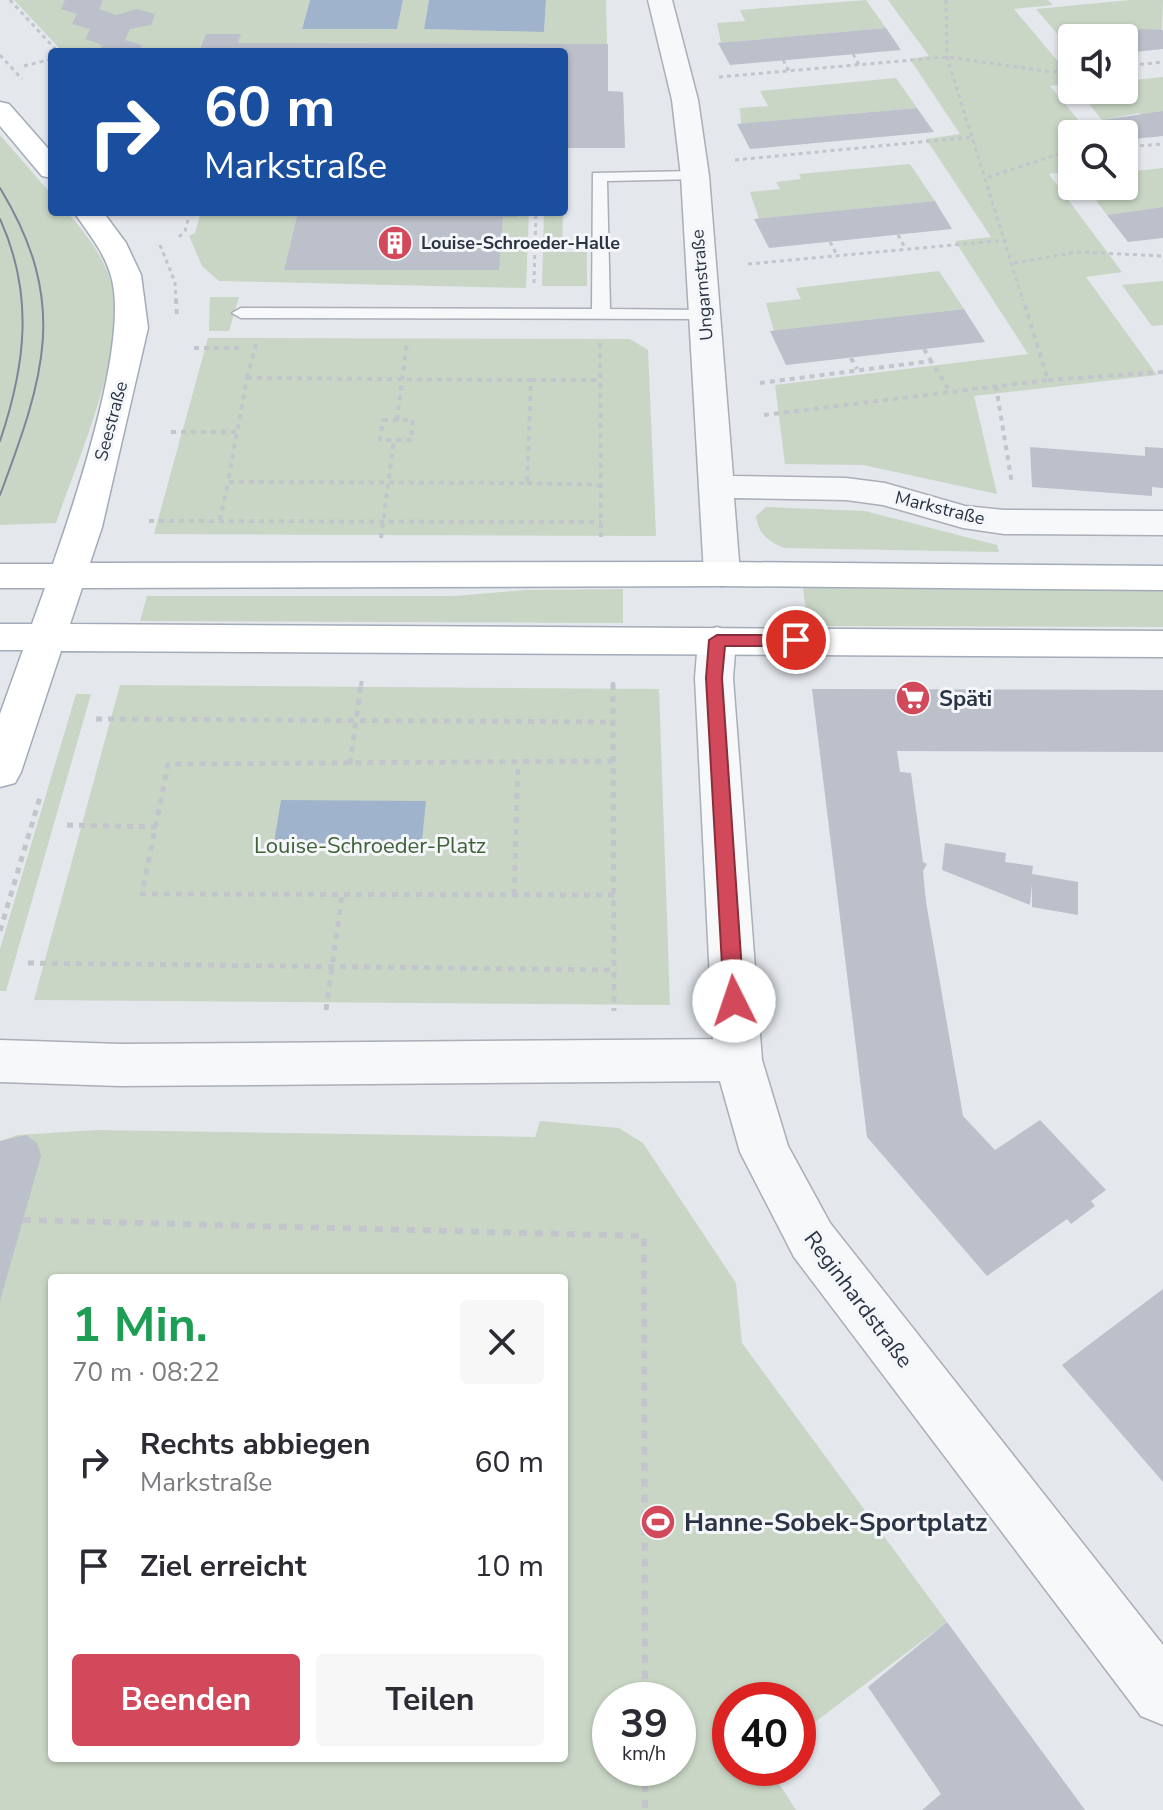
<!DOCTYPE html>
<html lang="de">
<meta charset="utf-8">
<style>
body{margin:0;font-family:"Nunito Sans",sans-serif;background:#f7f7f7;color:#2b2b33;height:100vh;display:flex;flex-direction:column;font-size:30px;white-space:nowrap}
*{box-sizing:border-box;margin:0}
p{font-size:26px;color:#7c7c81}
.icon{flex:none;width:44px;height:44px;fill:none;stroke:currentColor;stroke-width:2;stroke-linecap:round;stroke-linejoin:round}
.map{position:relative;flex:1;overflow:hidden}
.details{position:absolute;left:48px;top:1274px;width:520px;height:488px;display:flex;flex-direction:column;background:#fff;border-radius:8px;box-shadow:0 2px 6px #0004}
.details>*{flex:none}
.banner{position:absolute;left:48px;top:48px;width:520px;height:168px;border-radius:8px;box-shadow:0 2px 6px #0004;background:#1a4fa0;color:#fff;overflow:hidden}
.controls{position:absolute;left:1058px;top:24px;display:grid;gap:16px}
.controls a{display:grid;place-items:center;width:80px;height:80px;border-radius:8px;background:#fff;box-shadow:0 2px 6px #0004;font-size:40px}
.speed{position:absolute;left:592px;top:1682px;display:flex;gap:16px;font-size:40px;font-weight:700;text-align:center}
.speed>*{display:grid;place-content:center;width:104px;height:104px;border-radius:50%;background:#fff;box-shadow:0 2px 6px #0004;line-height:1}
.speed small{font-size:20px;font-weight:400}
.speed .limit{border:12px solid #d22;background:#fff;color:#111}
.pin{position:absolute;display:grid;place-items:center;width:68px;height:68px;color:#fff;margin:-34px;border:4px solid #fff;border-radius:50%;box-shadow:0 2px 8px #0007}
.me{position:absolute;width:88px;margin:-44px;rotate:356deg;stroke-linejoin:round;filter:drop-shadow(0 0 6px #0008)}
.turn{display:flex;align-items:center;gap:28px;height:168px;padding:0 24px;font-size:36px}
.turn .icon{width:104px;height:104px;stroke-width:2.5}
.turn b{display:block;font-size:56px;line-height:68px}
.round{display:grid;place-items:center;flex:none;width:84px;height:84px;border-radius:8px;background:#f7f7f7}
.summary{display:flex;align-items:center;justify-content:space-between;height:136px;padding:0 24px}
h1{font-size:48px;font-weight:700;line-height:60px;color:#1e9e55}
.cta{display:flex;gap:16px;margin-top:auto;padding:16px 24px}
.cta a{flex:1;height:92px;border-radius:8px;background:#d1495b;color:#fff;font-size:32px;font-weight:700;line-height:92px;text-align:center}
.cta a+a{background:#f7f7f7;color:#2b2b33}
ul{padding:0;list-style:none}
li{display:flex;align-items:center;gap:24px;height:104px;padding:0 24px}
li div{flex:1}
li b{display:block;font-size:30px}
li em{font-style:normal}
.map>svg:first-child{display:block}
</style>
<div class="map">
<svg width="1163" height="1810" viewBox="0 0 1163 1810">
<rect width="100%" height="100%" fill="#e4e7ec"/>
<g fill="#c9d6c5" fill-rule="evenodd">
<polygon points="14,0 310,0 302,28 397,29 403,0 429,0 424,29 544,31 546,0 606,0 608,91 623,92 625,148 564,148 564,52 63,52"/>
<polygon points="866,0 886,28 721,43 717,23 745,21 740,10"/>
<polygon points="888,0 1048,0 1053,5 1014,9 1072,78 1072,83 1050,86 1090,134 1072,134 1072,171 1049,174 1122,272 1086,277 1157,375 974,396 997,494 863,465 785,464 775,385 1028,354 955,241 991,237 926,139 960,134 910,59 929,56"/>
<polygon points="1130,0 1163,0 1162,30 1080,35 1081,38 1062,39 1036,9"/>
<polygon points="1163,77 1163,111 1142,116 1139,113 1102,120 1078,90 1124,90 1124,81"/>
<polygon points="896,78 917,108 741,124 740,108 768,106 760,91"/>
<path d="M0,135l52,60v17h15c20,23 40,48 46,79 12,64 -36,170 -57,232l-56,2z"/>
<polygon points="910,164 935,201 759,219 750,192 780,189 776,182 801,179 799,174"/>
<polygon points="1163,168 1163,207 1107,215 1085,186 1124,186 1124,172"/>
<polygon points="201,212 297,216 284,270 498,270 503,217 529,212 526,288 219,281 202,266 189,236 195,233"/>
<polygon points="544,212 563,212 562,252 587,252 587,286 542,286"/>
<polygon points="939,271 964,309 774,331 766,303 801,299 796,288"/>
<polygon points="1163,281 1163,325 1152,326 1122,285"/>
<polygon points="210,297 239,297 229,331 209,331"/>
<polygon points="208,338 630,339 648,350 656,536 154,534"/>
<path d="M766,507l99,4 132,34 2,7 -215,-4c-16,-7 -26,-14 -28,-32z"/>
<polygon points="803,588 1163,590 1163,627 808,626"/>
<polygon points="623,589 623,623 140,621 147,596 455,596 525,590"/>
<polygon points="120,685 659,689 670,1005 34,1000"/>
<polygon points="76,694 91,694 6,991 0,991 0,949"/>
<path d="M540,1121l79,7 24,15 93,140 6,60 205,279 -149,113v-35h-68v68h39l27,42h-796v-669l18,-6 79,-5 438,7zM52,1278h512v480h-512zM610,1700h68v68h-68z"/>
</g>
<g fill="#9fb4cc">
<polygon points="310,0 403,0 397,29 302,29"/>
<polygon points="429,0 546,0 544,32 424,29"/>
<polygon points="281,800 426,801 421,850 273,849"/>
</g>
<g fill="#bbc0ca">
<polygon points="65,0 103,0 99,9 116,15 137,9 155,14 151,25 130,29 125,40 142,45 139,52 99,52 102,45 85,39 90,29 72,24 77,14 61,9"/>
<polygon points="886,28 901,50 730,65 718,43"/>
<polygon points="1143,29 1163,30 1163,49 1124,53 1124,38 1082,38 1079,35 1096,33 1099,37 1112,35 1109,32"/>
<polygon points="206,34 241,34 238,43 608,44 608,91 623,92 625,148 564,148 564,52 199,52"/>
<polygon points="917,108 934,132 750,149 737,124"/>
<polygon points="1163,111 1163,136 1124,140 1124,134 1114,134 1102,120"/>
<polygon points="935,201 952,229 769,248 754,219"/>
<polygon points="1163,207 1163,238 1128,242 1107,215"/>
<polygon points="286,212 518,212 518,217 503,217 499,270 284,270 297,216 285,216"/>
<polygon points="964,309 985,342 786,365 770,331"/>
<polygon points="1030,447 1145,456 1145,447 1163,448 1163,488 1152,487 1152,496 1032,487"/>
<polygon points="812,689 1163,690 1163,752 897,751 900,772 911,773 923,862 927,864 923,871 926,902 963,1116 995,1150 1040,1120 1106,1190 1091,1201 1095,1206 1071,1224 1067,1219 987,1276 867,1137"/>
<polygon points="945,843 1006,853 1005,862 1033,866 1032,874 1078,882 1078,915 1032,907 1032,884 1030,905 942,870"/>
<polygon points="26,1135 37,1143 41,1156 0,1301 0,1141"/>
<polygon points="1163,1289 1163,1482 1062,1365"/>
<polygon points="947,1622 1085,1810 922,1810 941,1794 868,1687"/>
</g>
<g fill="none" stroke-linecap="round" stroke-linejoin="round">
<g stroke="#a9aeb7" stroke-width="3">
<polygon id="service" points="695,171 701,173 701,179 607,181 610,309 706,310 712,311 712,319 241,318 232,313 241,308 592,309 593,173"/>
</g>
<g stroke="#a9aeb7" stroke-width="3">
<g id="minor">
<polygon points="648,0 672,0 698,100 709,176 733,476 846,478 885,483 965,506 1004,510 1163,511 1163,535 1004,534 963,528 883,505 846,500 734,498 740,574 735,583 722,586 709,583 704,574 681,176 672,100"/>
<polygon points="738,1039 755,1045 762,1060 755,1075 738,1081 120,1086 0,1082 0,1040 120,1044"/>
</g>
</g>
<g stroke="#a9aeb7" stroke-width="3">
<polygon id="tertiary" points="717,627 730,631 736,640 733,678 762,1060 788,1146 830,1223 1163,1645 1163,1725 1141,1716 794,1257 740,1152 714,1060 695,678 698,640 704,631"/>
</g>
<g stroke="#a3abb8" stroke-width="3">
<g id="primary">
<polygon points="0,102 9,104 52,153 52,178 42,176 0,126"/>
<path d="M74,212h29l23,31 15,32 7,53 -46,199 -12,36 632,-1 441,4v24l-441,-4 -640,2 -12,36 1093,7v26l-1102,-6 -40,121 -6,11 -15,4v-73l23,-64h-23v-26h32l13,-36h-45v-24h53c23,-66 77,-225 58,-288 -7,-25 -23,-43 -37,-64z"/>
</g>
</g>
<g stroke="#c2c5cb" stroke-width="3" stroke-dasharray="4 4" stroke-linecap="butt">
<polyline points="10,0 58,52"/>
<polyline points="946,0 947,57 1023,301"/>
<polyline points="853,54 859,65"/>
<polyline points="1124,54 1134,65"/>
<polyline points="0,55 22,79"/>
<polyline points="783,60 789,71"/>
<polyline points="24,66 52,59"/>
<polyline points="1124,66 1163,62"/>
<polyline points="719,77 947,57 1052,72 1072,70"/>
<polyline points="1124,147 1163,144"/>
<polyline points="735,160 972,137"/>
<polyline points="988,177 1072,150"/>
<polyline points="898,235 906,249"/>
<polyline points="179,237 185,231 190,212"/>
<polyline points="830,242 837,255"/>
<polyline points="160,245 175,282 176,301"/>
<polyline points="1014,263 1077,252 1163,256"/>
<polyline points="748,264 1007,240"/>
<polyline points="534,283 536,212"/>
</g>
<g stroke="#c2c5cb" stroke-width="4" stroke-dasharray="5 5" stroke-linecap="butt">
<polyline points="176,299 177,319"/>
<polyline points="600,343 601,537"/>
<polyline points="194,348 243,348"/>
<polyline points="924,349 931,361"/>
<polyline points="851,358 857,369"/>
<polyline points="247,378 256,344"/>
<polygon points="247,378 531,380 527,483 228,482"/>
<polyline points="531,380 600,380"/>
<polyline points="1048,380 1163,372"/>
<polyline points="760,383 931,361 950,392"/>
<polyline points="996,386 1012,484"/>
<polyline points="764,415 1048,380 1023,299"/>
<polygon points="383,420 413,420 411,440 380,440"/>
<polyline points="397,420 407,343"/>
<polyline points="171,432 236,432"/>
<polyline points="527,483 601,485"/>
<polyline points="220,520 228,482"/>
<polyline points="149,521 601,522"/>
<polyline points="381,538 394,440"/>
<polyline points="613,682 613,686"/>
<polyline points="361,686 362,679"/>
</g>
<g stroke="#c2c5cb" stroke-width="5" stroke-dasharray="6 6" stroke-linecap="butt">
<polyline points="613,684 614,1011"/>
<polyline points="96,719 615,722"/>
<polyline points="350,764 361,684"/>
<polyline points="67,825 156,827"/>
<polyline points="514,895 518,763"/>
<polyline points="614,895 142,894 168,764 615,761"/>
<polyline points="0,931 40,797"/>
<polyline points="28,963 614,970"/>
<polyline points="326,1010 342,895"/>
</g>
<g stroke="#c2c5cb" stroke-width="6" stroke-dasharray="8 8" stroke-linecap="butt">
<polyline points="23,1220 644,1236 645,1700"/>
<polyline points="645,1768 645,1810"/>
</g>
<use href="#service" fill="#f7f8fa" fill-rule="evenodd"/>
<use href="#minor" fill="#f7f8fa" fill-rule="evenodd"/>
<use href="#tertiary" fill="#f7f8fa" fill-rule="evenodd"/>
<use href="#primary" fill="#fff" fill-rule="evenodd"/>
<g stroke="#7d8696" stroke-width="2">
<path d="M0,188c70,115 44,189 0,307"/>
<path d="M0,219c34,75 26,145 0,222"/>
</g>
</g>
<polygon fill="#d1495b" stroke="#882f3b" stroke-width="2" points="717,635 796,635 804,640 796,646 725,646 722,678 744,1001 734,1009 724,1001 706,678 709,640"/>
<defs>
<g id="building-disc" transform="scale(1.8)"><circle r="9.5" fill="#d1495b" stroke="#f4f6f9"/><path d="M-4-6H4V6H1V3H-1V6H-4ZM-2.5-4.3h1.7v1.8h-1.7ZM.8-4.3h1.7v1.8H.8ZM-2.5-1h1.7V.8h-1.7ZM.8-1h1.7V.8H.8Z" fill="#fff"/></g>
<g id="supermarket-disc" transform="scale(1.8)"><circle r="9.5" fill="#d1495b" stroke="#f4f6f9"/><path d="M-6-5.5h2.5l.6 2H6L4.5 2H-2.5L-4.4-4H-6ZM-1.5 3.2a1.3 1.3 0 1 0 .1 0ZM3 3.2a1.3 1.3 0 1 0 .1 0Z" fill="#fff"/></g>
<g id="stadium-disc" transform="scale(1.8)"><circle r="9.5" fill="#d1495b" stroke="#f4f6f9"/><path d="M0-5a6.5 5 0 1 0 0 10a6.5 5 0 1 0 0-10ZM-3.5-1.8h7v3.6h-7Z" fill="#fff"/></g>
</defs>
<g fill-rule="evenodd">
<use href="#building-disc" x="395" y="243"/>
<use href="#supermarket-disc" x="913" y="698"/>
<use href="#stadium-disc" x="658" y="1522"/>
</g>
<g text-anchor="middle" stroke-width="6" stroke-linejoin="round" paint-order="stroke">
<g font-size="18" font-weight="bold" fill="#2b3445" stroke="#f4f6f9" text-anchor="start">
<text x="421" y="249">Louise-Schroeder-Halle</text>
</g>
<g font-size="18" fill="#2b3445" stroke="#f4f6f9">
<text transform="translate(702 285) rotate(-95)" y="6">Ungarnstraße</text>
<text transform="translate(111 421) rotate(-75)" y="6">Seestraße</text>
<text transform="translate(940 508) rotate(14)" y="6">Markstraße</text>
</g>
<g font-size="22" font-weight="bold" fill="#2b3445" stroke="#f4f6f9" text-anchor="start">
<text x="939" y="706">Späti</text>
</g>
<g font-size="22" fill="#3f6138" stroke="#f4f6f9">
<text x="370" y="853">Louise-Schroeder-Platz</text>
</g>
<g font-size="22" fill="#2b3445" stroke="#f4f6f9">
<text transform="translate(859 1299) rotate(53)" y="8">Reginhardstraße</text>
</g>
<g font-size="26" font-weight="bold" fill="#2b3445" stroke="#f4f6f9" text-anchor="start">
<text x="684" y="1531">Hanne-Sobek-Sportplatz</text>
</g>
</g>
</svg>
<div class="controls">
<a><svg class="icon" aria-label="sound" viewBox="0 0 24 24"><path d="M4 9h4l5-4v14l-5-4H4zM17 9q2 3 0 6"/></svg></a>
<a><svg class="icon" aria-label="search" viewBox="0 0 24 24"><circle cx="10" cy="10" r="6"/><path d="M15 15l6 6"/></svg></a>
</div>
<div class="speed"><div>39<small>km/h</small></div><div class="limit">40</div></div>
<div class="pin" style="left:796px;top:640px;background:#d93025"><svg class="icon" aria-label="arrive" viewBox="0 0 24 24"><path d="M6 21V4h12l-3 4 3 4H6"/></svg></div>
<svg class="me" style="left:734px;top:1001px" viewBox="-20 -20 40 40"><circle r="19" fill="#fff"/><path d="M0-13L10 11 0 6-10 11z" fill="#d1495b"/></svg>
<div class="banner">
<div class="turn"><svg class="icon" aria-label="right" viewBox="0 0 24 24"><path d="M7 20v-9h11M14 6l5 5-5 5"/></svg><div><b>60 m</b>Markstraße</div></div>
</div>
<section class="details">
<div class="summary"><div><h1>1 Min.</h1><p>70 m · 08:22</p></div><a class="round"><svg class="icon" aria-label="close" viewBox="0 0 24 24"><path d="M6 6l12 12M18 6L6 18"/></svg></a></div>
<ul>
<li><svg class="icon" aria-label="right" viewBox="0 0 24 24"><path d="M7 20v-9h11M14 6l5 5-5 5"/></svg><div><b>Rechts abbiegen</b><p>Markstraße</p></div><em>60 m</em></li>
<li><svg class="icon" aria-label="arrive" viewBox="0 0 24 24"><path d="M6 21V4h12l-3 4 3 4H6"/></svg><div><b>Ziel erreicht</b></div><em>10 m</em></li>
</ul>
<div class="cta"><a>Beenden</a><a>Teilen</a></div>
</section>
</div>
